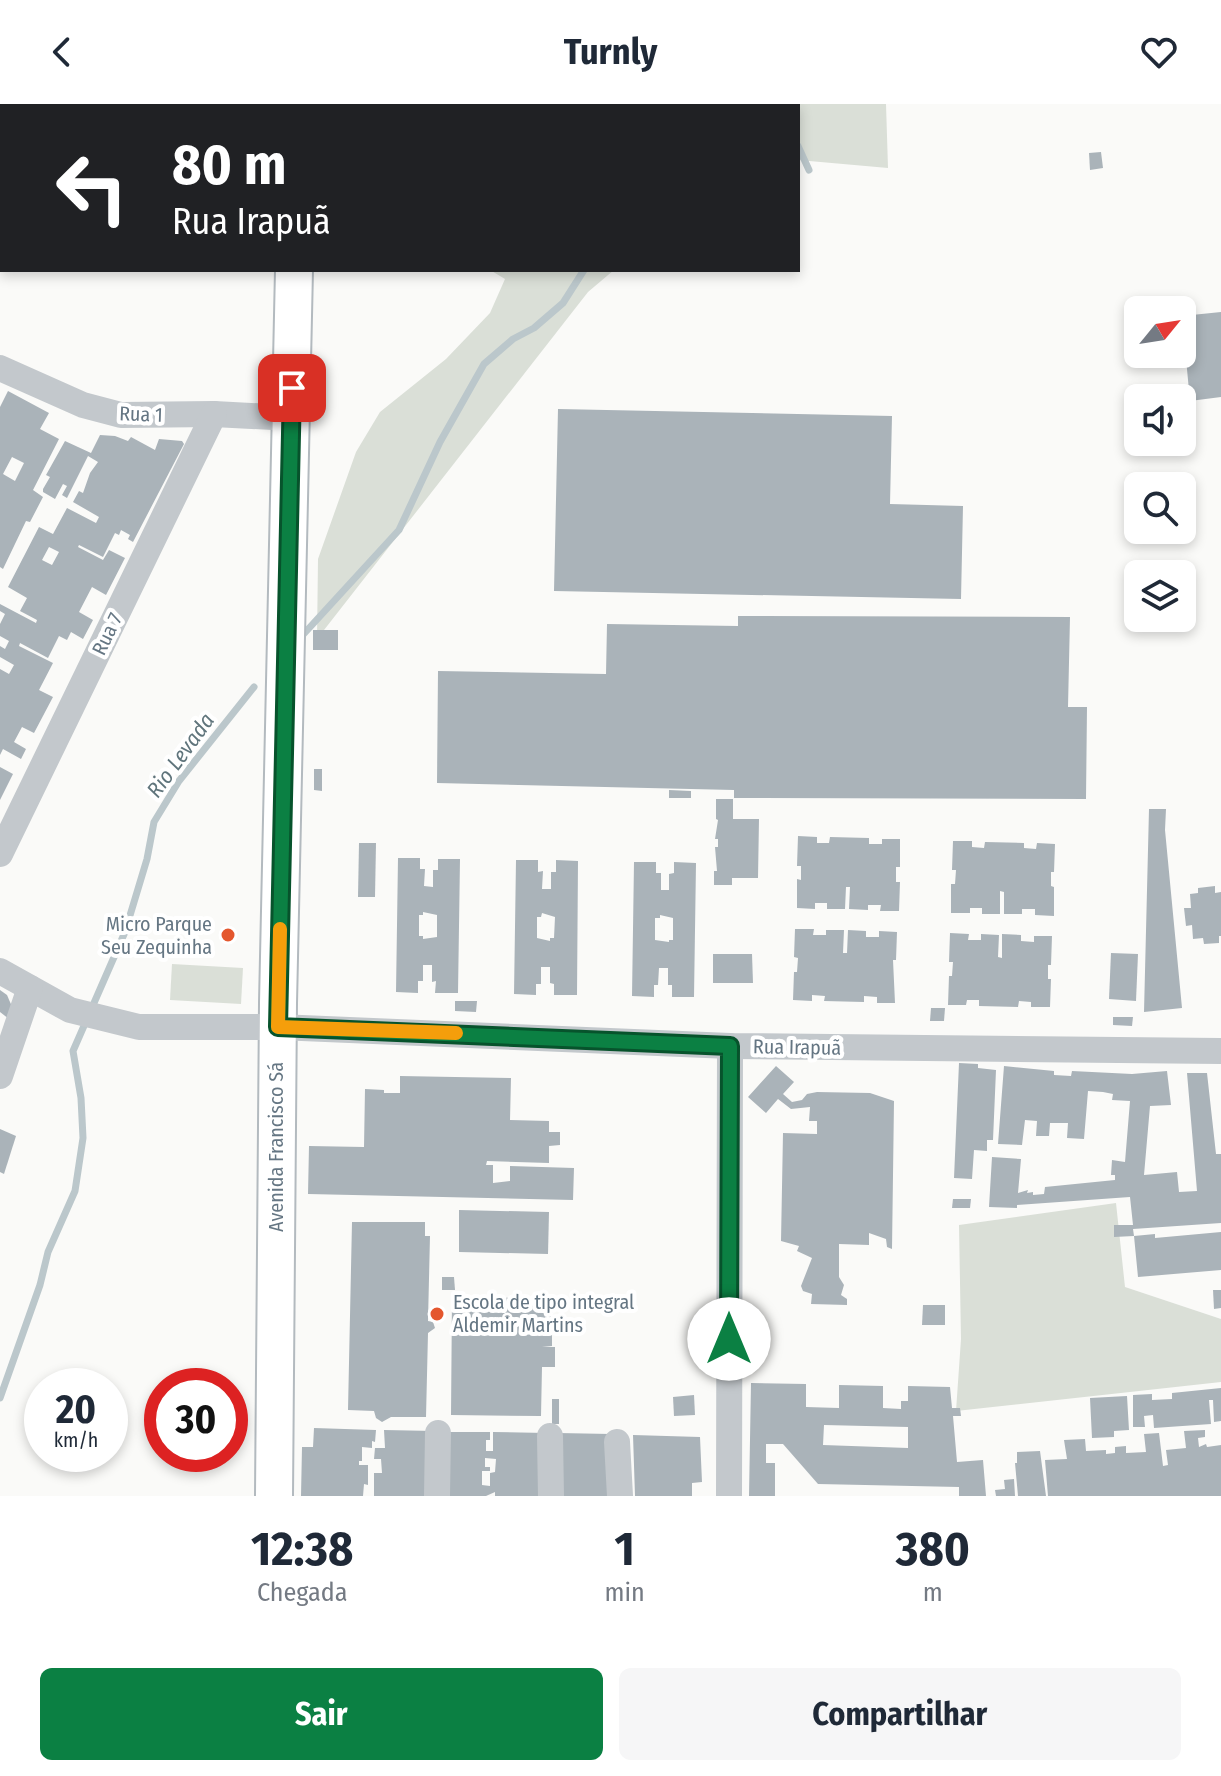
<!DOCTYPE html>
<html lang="pt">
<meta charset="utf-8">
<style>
body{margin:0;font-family:"Fira Sans Condensed",sans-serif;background:#f6f6f7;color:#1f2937;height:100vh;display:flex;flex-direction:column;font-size:30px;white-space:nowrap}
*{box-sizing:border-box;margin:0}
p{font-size:26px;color:#747a83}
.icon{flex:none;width:44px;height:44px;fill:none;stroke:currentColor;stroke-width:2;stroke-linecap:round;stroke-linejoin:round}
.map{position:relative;height:1392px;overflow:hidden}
.panel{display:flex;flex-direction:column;background:#fff;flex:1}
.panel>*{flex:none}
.hud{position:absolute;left:0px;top:0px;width:800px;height:168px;box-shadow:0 4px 12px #0003;background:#202124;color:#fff;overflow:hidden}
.needle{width:52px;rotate:60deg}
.tools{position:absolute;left:1124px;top:192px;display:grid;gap:16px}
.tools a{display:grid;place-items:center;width:72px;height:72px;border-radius:12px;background:#fff;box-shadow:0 4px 12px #0003;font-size:40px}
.speed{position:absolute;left:24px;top:1264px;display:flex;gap:16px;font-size:40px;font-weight:700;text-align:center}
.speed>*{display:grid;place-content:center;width:104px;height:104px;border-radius:50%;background:#fff;box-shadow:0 4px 12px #0003;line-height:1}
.speed small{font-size:20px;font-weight:400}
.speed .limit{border:12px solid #d22;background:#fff;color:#111}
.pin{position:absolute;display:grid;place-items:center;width:68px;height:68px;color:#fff;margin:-34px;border-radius:16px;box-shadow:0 4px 12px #0006}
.me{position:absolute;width:88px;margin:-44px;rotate:0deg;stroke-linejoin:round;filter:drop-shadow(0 0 6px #0008)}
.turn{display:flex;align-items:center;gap:28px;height:168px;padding:0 40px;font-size:36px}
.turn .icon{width:104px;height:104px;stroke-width:2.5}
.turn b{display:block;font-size:56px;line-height:68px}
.eta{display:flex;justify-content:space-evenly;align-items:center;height:136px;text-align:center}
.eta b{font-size:48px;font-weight:700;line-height:56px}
.cta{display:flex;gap:16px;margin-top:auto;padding:16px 40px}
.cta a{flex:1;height:92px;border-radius:12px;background:#0b8043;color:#fff;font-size:32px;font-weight:700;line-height:92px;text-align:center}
.cta a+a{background:#f6f6f7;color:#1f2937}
header{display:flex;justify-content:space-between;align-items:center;height:104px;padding:0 40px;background:#fff;font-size:36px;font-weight:700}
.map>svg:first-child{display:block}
</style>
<header><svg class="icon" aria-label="back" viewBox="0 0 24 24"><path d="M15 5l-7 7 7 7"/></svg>Turnly<svg class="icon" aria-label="heart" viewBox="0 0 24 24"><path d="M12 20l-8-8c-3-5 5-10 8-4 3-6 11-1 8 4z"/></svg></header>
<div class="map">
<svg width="1221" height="1392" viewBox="0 0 1221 1392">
<rect width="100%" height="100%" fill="#fafaf8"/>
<g fill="#dadfd7">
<polygon points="425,0 886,0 888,64 798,56 798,2"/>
<polygon points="490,166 614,166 588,188 317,535 318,455 356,348 380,308 446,255 490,209 505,175"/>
<polygon points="172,860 243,864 241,900 170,896"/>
<polygon points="1116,1099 1125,1183 1221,1215 1221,1278 956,1307 961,1235 959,1121"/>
</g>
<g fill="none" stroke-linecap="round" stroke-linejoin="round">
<g stroke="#bbc7cb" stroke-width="7">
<polyline points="792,0 792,2"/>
<polyline points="640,2 641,0"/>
<polyline points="798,42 809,66"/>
<polyline points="300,534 399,426 440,338 484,260 513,235 534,224 563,199 584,166"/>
<polyline points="0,1294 40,1181 48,1148 75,1087 83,1034 81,994 73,947 125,828 147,755 154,718 179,677 254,583"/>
</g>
</g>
<g fill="#aab3b9" fill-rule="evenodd">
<polygon points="1101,48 1103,64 1090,66 1089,49"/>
<polygon points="1221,208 1221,293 1190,297 1182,212"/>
<path d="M8,287l41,22 -9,16 19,10 -26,51 10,7 -13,25 -4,-1 -23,48 -3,-2v-160zM12,353l12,6 -9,18 -12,-7z"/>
<polygon points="558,305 892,312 890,400 963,402 961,495 554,487"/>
<path d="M100,331l15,1 13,5 3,-4 24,13 4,-11 23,2 2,3 -51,98 -5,-3 2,-4 -9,-5 -2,5 -4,-2 -12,24 -24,-12 -1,2 25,13 6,-10 16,8 -19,37 -14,-8 -13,25 14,8 -10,19 -12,-7 -4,8 -8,-4 -11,22 -28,-15 -1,3 34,17 -14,27 14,7 -19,36 -12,-6 -8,15 12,7 -5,10 -18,-10 -3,6v-86l9,5 5,-9 -14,-8v-11l5,3 4,-8 -9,-5v-12l5,-10 -5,-3v-7l36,19 1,-3 -17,-9 7,-13 -19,-11 31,-60 14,7 14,-26 29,15 3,-6 -26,-15 6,-11 4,2 7,-20 8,-11 -10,-6 -21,42 -5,-3 5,-9 -4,-2 -8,15 -12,-7v-3l7,-12 -4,-2 19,-34 26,12zM49,443l10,5 -7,13 -10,-5z"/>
<polygon points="738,512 1070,513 1068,603 1087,603 1086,695 734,694 734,686 437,679 438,567 606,570 607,520 738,522"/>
<rect x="313" y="526" width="25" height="20"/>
<polygon points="0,663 13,670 0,696"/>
<polygon points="314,665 322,665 322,687 314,686"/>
<polygon points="669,686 691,687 691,694 669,694"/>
<polygon points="716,695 733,695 733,715 759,715 758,774 732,774 732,781 714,781 714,767 717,767 715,743 718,743 718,735 715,735 718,716 716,715"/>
<polygon points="1149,705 1166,705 1165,726 1182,904 1144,908"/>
<polygon points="798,732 817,733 817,739 829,739 830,733 869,734 869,740 882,740 882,735 900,735 900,763 896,763 896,778 900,778 899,807 880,807 881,801 868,801 868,806 849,805 850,783 846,783 845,805 827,805 827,799 815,799 815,805 797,804 797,775 801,776 801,762 797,762"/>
<polygon points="953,737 972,737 972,743 984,744 985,738 1024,739 1024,744 1036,745 1037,739 1055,740 1054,768 1051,768 1051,782 1054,783 1054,812 1035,811 1035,805 1022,805 1022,810 1004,810 1004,788 1000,787 1000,810 982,810 982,804 970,804 970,809 951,809 951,780 955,780 956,766 952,766"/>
<polygon points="359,739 376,739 375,793 358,793"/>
<path d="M398,754h22v11h5l-1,17 9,1v-17h5v-11h22l-2,134h-23l1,-12 -4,1v-17h-9v16h-5v12l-22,-1zM423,808l14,3v22l-14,2v-3h-4v-21h4z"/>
<path d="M516,756h22v12l5,-1 -1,18h9v-17h5v-12l22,1 -1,134h-23v-11l-4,-1v-16h-9v17h-5v11l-22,-1zM542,809l13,4 -1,21h-4v3l-13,-3v-21h4z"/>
<path d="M634,758h22v11h5v17h8v-16l5,-1v-11l22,1 -2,134h-22v-12h-4v-17h-9l-1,17h-4v12l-22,-1zM660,811l13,3v22h-4v2l-14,-2v-22h5z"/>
<polygon points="1215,782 1215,789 1221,788 1221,832 1219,832 1219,839 1204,840 1203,834 1193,835 1192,821 1186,822 1184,804 1191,804 1190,790 1198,789 1198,784"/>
<polygon points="795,825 814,825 813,831 826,831 826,826 844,826 843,849 847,849 848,826 866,827 866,833 879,833 879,827 897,828 896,856 893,856 895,899 877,899 877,893 864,892 864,898 824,897 825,892 812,891 812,897 793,896 794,868 797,868 798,854 794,853"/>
<polygon points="950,829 969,830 968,836 981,836 981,830 999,831 998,853 1002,854 1002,830 1021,831 1021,837 1034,838 1034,832 1052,832 1051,861 1048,861 1048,875 1051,875 1050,903 1031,903 1031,898 1019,897 1018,903 979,902 979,896 967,896 966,901 948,901 949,872 952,872 953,858 949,858"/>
<polygon points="1111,849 1138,850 1136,897 1109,895"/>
<polygon points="713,850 752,850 753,879 713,879"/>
<polygon points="0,886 7,891 13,905 9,915 0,908"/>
<polygon points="455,897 477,897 476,908 455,907"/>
<polygon points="931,904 945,904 944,917 930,917"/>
<polygon points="1113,913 1133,913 1132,922 1113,921"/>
<polygon points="959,959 978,960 978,964 996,966 993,1036 987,1036 987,1047 974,1046 972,1075 954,1074"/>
<polygon points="776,962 794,978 783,990 792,998 802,996 807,990 817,988 870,989 894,997 892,1145 887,1143 886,1135 869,1129 869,1141 839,1140 839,1173 844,1181 841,1191 847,1195 847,1201 811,1200 812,1190 803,1187 801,1182 812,1154 797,1147 799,1142 781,1137 783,1029 817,1030 817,1017 809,1017 810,1003 791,1005 778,995 766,1009 748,993"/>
<polygon points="1004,962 1054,967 1054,971 1071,972 1072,967 1132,970 1167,967 1171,1001 1150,1002 1144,1071 1177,1068 1179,1088 1197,1087 1187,969 1207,969 1216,1050 1221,1050 1221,1119 1133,1125 1134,1132 1114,1133 1114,1121 1133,1121 1130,1093 1017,1101 1017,1104 989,1103 992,1053 1021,1055 1018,1089 1028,1086 1027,1089 1033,1088 1033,1091 1044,1090 1045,1083 1115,1076 1115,1071 1111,1071 1112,1056 1125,1058 1130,997 1112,996 1113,990 1103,988 1088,987 1084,1035 1067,1034 1068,1019 1050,1019 1049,1032 1036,1032 1037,1017 1025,1016 1022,1041 998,1040"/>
<polygon points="400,972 511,974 510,1016 549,1017 549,1028 560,1028 560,1041 549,1042 549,1059 487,1057 486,1061 493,1061 493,1079 510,1077 510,1062 574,1064 573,1096 308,1090 309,1042 364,1043 365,985 384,986 384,989 400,989"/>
<polygon points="0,1025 16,1032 4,1070 0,1068"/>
<polygon points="953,1095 971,1095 970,1104 952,1104"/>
<polygon points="459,1106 549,1108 548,1150 459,1148"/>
<polygon points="352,1118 425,1118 425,1132 430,1132 428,1217 433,1218 435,1224 428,1229 426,1313 391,1313 382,1318 376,1314 374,1307 348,1306"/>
<polygon points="1221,1128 1221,1166 1138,1173 1134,1132 1155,1130 1155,1134"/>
<polygon points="442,1173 454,1173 455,1186 442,1186"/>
<polygon points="1213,1186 1221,1186 1221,1204 1214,1205"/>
<polygon points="452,1193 542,1194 542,1199 553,1200 552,1220 542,1220 552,1221 552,1242 542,1243 555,1243 555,1263 542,1263 541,1312 451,1311"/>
<polygon points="923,1201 945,1201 945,1221 922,1221"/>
<path d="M751,1279l55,1v23l33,1v-23l44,1v22l18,1v-8h7v-15l42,1 2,21h8l1,8h-8l4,46 26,-2 3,36h-27v-9l-141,-3 -35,-40h-17v19h9v33h-26zM824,1321l84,2v21l-85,-3z"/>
<polygon points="1221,1284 1221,1317 1214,1318 1213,1296 1209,1296 1211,1320 1154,1324 1153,1311 1144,1312 1145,1323 1133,1323 1133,1291 1152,1290 1152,1296 1172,1295 1172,1289"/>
<polygon points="694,1291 695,1311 674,1312 673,1293"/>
<polygon points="1127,1292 1129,1326 1114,1327 1114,1333 1092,1334 1090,1294"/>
<rect x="552" y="1295" width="7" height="25"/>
<polygon points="314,1324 376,1326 375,1338 372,1337 372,1344 362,1343 362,1357 359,1357 359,1361 368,1361 368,1381 364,1380 363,1392 301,1392 302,1343 313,1343"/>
<polygon points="384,1326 435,1327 430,1392 374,1392 374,1369 382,1369 381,1355 374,1355 375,1344 385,1344"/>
<polygon points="1205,1326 1205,1333 1198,1334 1199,1343 1206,1340 1207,1343 1221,1341 1221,1392 1048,1392 1045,1356 1067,1355 1064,1336 1085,1335 1086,1347 1106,1346 1106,1350 1115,1349 1115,1343 1126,1342 1126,1349 1146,1348 1144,1330 1159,1329 1163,1362 1168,1361 1166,1346 1186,1344 1184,1327"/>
<path d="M446,1328h44v8h-4v11h7v-19l53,1 -4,63h-47v-4l-9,4h-40zM485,1354l11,1 -1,13 -5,1v13l-8,-1v-14h8v-4h-5z"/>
<polygon points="558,1329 611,1330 613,1392 557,1392"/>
<polygon points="633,1331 700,1333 702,1378 692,1379 692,1392 635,1392"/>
<polygon points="1040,1347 1046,1392 1018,1392 1015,1359 1017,1359 1017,1348"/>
<polygon points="1014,1375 1015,1392 996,1392 995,1386 1005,1385 1004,1376"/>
</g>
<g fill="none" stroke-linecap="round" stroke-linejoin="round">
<g stroke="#b3babf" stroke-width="40">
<g id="secondary">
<polyline points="297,2 297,0"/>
<polyline points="274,1392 278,899 294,166"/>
</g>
</g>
<g stroke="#c3c8cc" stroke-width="26">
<polyline points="0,264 83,301 121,311 214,310 292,314"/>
<polyline points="0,750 214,310"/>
<polyline points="0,867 70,906 139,923 278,923 730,942 1221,947"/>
<polyline points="0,972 30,884"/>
<polyline points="550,1332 551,1392"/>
<polyline points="617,1338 620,1392"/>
<polyline points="437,1392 438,1329"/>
<polyline points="729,1392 730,942"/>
</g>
<use href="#secondary" stroke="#fff" stroke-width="36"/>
</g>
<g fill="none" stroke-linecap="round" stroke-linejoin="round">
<g stroke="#07532c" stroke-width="20">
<polyline id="route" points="292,284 278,923 730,942 729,1235"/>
</g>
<use href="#route" stroke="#0b8043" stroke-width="14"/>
<polyline stroke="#f59e0b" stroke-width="14" points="280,825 278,923 456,929"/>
</g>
<g fill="#e4572e" stroke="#fff" stroke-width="3">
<circle cx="228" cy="831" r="8"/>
<circle cx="437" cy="1210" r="8"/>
</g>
<g text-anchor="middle" stroke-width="8" stroke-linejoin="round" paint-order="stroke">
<g font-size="20" fill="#657683" stroke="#fff">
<text transform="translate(141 310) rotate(2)" y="7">Rua 1</text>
<text transform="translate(107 530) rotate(-64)" y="7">Rua 7</text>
<text transform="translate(797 943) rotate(1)" y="7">Rua Irapuã</text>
<text transform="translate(276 1043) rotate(-90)" y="7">Avenida Francisco Sá</text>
</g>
<g font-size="20" fill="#657683" stroke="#fff" text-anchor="end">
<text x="212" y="827">Micro Parque<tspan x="212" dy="23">Seu Zequinha</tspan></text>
<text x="453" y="1205" text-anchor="start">Escola de tipo integral<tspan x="453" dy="23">Aldemir Martins</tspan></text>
</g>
<g font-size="22" font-style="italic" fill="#60757c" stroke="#fff">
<text transform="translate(180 651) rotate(-54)" y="8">Rio Levada</text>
</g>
</g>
</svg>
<div class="tools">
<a><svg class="needle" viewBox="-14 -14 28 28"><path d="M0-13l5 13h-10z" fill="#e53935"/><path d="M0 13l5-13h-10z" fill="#747a83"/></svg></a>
<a><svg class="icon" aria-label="sound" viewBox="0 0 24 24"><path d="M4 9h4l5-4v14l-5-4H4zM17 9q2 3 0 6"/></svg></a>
<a><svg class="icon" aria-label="search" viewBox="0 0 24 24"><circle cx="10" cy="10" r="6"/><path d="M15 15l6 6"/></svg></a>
<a><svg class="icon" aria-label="layers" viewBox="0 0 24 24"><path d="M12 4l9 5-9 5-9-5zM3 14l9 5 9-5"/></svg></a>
</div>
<div class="speed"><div>20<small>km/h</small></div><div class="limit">30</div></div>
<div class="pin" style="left:292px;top:284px;background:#d93025"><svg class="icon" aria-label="arrive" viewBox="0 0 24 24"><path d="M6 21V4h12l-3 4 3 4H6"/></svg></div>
<svg class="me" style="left:729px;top:1235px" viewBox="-20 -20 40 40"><circle r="19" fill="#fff"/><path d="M0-13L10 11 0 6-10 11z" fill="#0b8043"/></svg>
<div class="hud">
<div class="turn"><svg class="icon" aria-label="left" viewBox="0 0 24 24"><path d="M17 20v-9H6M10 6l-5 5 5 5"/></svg><div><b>80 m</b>Rua Irapuã</div></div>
</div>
</div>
<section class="panel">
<div class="eta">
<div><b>12:38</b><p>Chegada</p></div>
<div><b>1</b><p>min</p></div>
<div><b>380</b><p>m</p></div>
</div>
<div class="cta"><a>Sair</a><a>Compartilhar</a></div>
</section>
